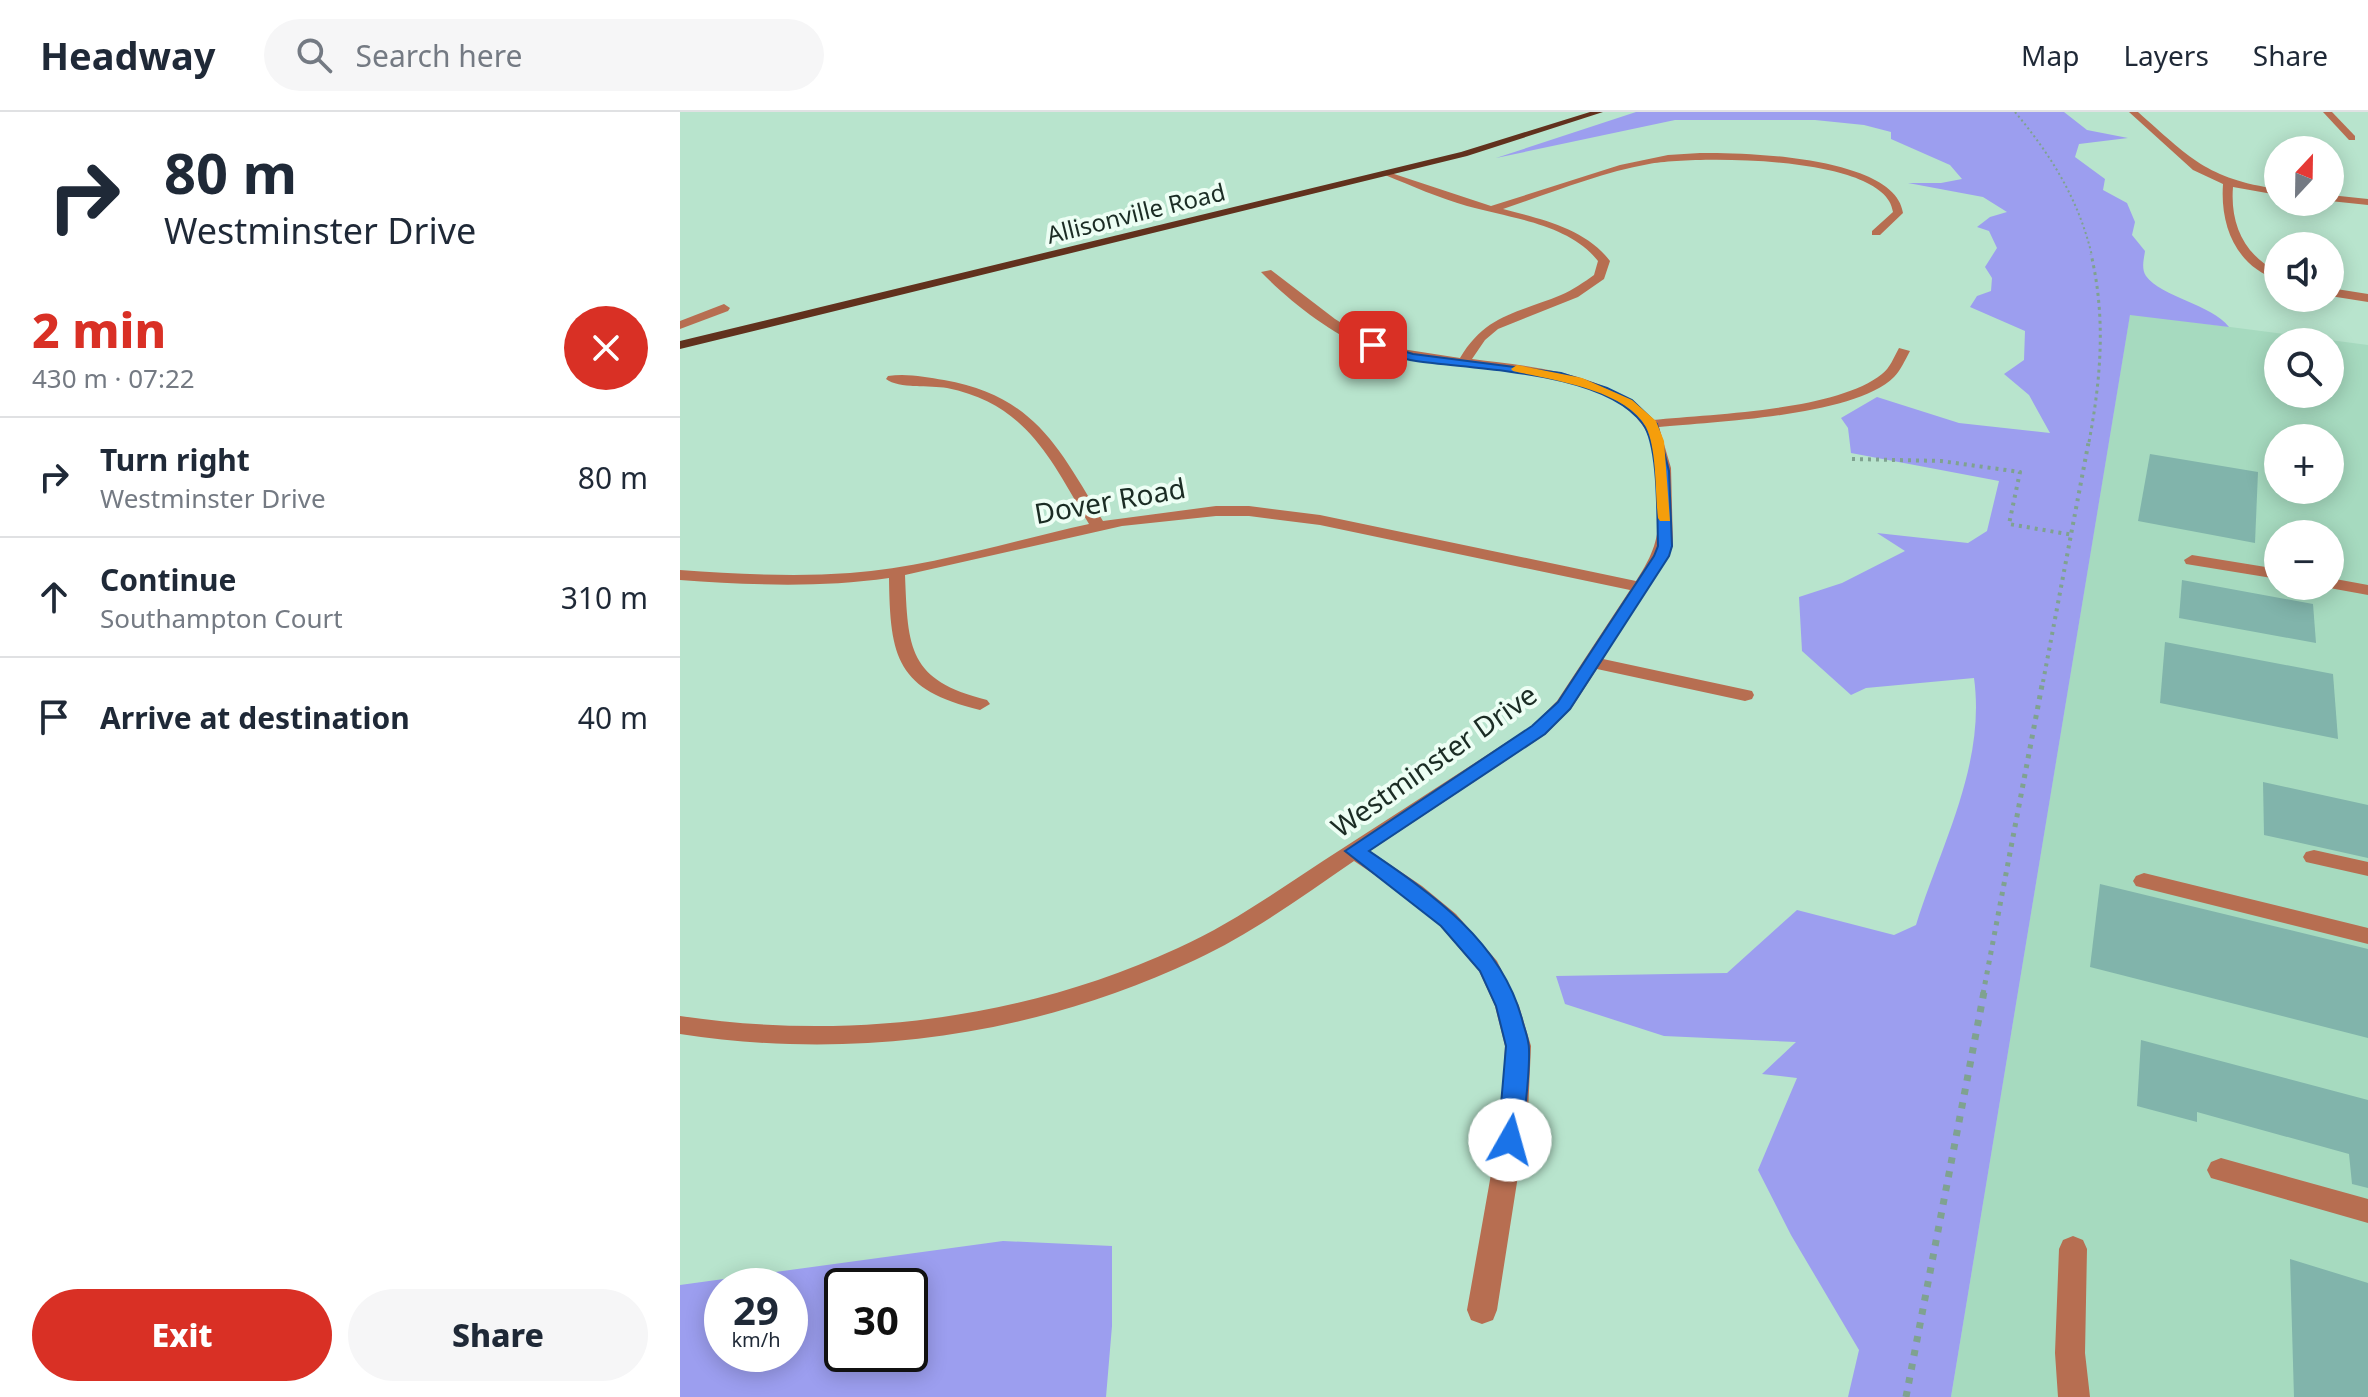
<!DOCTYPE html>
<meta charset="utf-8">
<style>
body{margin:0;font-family:"Noto Sans",sans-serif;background:#f6f6f7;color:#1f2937;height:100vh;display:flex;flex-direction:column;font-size:30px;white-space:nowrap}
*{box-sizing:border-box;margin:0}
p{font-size:26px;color:#747a83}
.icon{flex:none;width:44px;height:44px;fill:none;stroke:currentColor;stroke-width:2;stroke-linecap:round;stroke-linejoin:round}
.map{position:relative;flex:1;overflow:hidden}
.side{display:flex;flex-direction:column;background:#fff;width:680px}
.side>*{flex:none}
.top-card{background:#fff;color:#1f2937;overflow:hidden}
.needle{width:52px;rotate:22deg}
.controls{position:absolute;left:1584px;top:24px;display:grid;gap:16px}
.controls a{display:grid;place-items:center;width:80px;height:80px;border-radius:50%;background:#fff;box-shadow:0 4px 20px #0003;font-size:40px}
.speed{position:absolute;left:24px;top:1156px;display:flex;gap:16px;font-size:40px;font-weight:700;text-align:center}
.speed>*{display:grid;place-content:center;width:104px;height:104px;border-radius:50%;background:#fff;box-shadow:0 4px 20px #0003;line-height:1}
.speed small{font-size:20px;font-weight:400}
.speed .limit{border:4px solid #111;border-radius:12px;background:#fff;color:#111}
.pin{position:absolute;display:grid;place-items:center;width:68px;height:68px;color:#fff;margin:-34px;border-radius:16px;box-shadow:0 4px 12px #0006}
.me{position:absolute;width:88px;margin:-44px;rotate:7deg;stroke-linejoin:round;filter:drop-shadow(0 0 6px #0008)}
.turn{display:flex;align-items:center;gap:28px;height:168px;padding:0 32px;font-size:36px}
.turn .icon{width:104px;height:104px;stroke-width:2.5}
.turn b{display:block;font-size:56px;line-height:68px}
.round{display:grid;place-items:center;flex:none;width:84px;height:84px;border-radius:42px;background:#f6f6f7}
.summary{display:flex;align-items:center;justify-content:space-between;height:136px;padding:0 32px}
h1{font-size:48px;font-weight:800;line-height:60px;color:#d93025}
.primary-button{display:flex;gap:16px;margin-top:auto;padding:16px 32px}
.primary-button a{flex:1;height:92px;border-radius:48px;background:#d93025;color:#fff;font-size:32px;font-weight:800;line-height:92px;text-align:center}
.primary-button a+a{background:#f6f6f7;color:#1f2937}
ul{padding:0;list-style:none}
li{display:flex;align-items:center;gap:24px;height:120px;padding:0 32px;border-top:2px solid #e0e1e3}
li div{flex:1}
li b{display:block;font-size:30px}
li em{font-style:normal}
header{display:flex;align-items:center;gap:48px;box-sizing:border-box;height:112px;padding:0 40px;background:#fff;border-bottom:2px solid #e0e1e3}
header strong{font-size:38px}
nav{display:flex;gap:44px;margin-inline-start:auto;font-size:28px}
.search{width:560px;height:72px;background:#f6f6f7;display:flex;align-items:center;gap:20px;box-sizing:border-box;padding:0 28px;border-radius:44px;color:#747a83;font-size:30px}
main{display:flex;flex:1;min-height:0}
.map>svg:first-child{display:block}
</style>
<header>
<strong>Headway</strong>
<div class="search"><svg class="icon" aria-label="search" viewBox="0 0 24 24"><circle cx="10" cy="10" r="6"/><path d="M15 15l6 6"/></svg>Search here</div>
<nav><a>Map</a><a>Layers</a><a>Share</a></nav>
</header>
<main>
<section class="side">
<div class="top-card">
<div class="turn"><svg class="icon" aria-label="right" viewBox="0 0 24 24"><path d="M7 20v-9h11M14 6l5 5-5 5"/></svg><div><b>80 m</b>Westminster Drive</div></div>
</div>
<div class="summary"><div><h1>2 min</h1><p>430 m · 07:22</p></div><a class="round" style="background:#d93025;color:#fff"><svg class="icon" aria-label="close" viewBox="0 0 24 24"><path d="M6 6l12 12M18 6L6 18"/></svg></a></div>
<ul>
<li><svg class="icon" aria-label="right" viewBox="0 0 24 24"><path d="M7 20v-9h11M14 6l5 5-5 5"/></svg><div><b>Turn right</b><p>Westminster Drive</p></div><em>80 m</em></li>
<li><svg class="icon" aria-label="ahead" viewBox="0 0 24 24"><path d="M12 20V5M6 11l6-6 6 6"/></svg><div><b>Continue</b><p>Southampton Court</p></div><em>310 m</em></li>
<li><svg class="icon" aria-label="arrive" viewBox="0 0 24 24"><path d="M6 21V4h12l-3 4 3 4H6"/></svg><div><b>Arrive at destination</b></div><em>40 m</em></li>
</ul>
<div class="primary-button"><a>Exit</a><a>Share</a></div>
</section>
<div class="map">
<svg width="1688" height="1285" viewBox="0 0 1688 1285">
<rect width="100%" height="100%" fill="#b8e4cd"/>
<path fill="#a6dabf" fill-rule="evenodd" d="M1450,202l238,31v1052h-417zM1598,230h52v52h-52zM1598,326h52v52h-52zM1598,422h52v52h-52z"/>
<g fill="#9c9eef" fill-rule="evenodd">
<path d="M956,0h428l23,18 41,8 -49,6 -4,13 30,22 -2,11 24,13 8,19 -3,13 13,16c-1,8 -4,17 1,25 15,21 65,28 83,51l-99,-12 -179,1082h-103l11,-47 -68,-115 -33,-65 39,-92 -35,-4 34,-32 -132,-6 -99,-32 -9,-28 171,-3 70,-63 97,25 22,-10c25,-80 70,-161 58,-247l-108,10 -15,7 -49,-44 -3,-54 43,-14 63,-32 -28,-18 91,10 19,-12 12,-50 -148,-28 -3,-25 -7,-10 36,-21 82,26 91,10 -21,-38 -25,-21 20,-14 1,-29 -55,-24 7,-11 14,-5 1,-13 -7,-11 12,-19 -8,-17 -12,-4 13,-10 17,-5 -24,-15 -75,-14h33l21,-4 -12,-14 -59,-26v-7l-27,-7 -49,-5h-140l-179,38z"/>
<path d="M323,1129l109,5v80l-6,71h-426v-112zM42,1174h68v68h-68zM162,1174h68v68h-68z"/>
</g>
<g fill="#81b4ab">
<polygon points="1470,342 1578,360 1575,431 1458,409"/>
<polygon points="1502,468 1633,492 1636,531 1499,506"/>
<polygon points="1485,530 1653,562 1658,627 1480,591"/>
<polygon points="1583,670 1688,693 1688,746 1584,723"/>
<polygon points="1420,772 1688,837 1688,926 1410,855"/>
<polygon points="1461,928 1688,988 1688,1076 1672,1072 1669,1042 1517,1000 1517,1010 1457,994"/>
<polygon points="1610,1147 1688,1171 1688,1285 1614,1285"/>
</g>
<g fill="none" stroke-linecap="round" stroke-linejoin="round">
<path stroke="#7fa290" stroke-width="2" stroke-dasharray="2 3" stroke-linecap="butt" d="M1335,0c36,43 64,88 77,144"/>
<path stroke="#7fa290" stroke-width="3" stroke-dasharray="3 4" stroke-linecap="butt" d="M1409,330c12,-64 17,-124 2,-188"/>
<g stroke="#7fa290" stroke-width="4" stroke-dasharray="3 5" stroke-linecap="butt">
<polyline points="1172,347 1261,349 1340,360 1329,412 1393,423"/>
<polyline points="1363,570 1409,328"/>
</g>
<polyline stroke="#7fa290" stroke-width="5" stroke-dasharray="4 6" stroke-linecap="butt" points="1303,882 1363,568"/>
<polyline stroke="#7fa290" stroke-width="7" stroke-dasharray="6 8" stroke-linecap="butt" points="1226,1285 1304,880"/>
<g fill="#b76e51" fill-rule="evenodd">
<path d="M1449,0h9c51,45 69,67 140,77v6l-45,-8c-3,37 11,68 45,85v8c-42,-14 -58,-54 -55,-96l-30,-14z"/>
<polygon points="1643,0 1652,0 1675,24 1675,28 1669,28"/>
<path d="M1020,41c45,-1 196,4 203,60l-23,22h-8v-4l21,-19c-7,-58 -200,-56 -244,-48 -50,9 -98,29 -146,45 38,10 82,19 107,52l-6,18 -26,18 -80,32 -13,11 -13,19c62,8 136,13 181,61 59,-6 183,-9 229,-46 8,-6 12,-17 17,-26l11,3c-5,9 -9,19 -16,26 -39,39 -180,45 -235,50l12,41 2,78 -70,113 149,32 2,4 -2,4 -7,2 -148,-32 -26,40 -25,25 -176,117 52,35 34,28 41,47 22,45 12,40 -3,66 -31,198 -4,10 -11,4 -11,-4 -4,-10 35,-198 3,-66 -10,-40 -16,-35 -39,-45 -34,-30 -52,-35c-51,35 -103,73 -159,99 -161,76 -340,101 -515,74v-18c169,25 341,4 498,-68 51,-23 98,-56 145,-87 70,-45 139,-90 209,-135l25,-25 73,-111 -310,-65 -71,-9h-33l-94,10 -217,49c3,74 3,105 82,125l3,4 -10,6c-83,-20 -90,-52 -91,-132 -70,10 -139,7 -209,2v-10c57,4 113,7 170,3 80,-6 161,-32 239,-49 -38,-64 -62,-120 -142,-136 -17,-3 -48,1 -61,-9l2,-3c18,-3 38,1 56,4 91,16 115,68 159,141l113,-15h33l71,9 316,66c25,-38 24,-54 21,-98 -1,-18 -3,-39 -12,-54 -41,-69 -209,-55 -280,-82 -34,-13 -79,-49 -104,-75l10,-2 64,49 27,17 40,13 58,9c26,-44 58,-45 101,-63 12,-5 23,-13 33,-20l4,-14c-29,-37 -88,-43 -131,-55 -28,-8 -55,-20 -82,-31v-4l106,35 129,-41 48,-10z"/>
<polygon points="1650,83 1688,87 1688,93 1650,89"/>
<polygon points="1650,176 1688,182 1688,190 1650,184"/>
<polygon points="44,192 50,196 48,199 0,217 0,209"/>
<polygon points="1512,443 1598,457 1598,467 1506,452 1504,448"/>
<polygon points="1650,466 1688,473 1688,483 1644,475 1650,474"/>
<polygon points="1634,738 1688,750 1688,764 1626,750 1623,745 1626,740"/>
<polygon points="1464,761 1688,816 1688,832 1456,774 1453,769 1456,764"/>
<polygon points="1541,1046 1688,1087 1688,1111 1531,1066 1527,1058 1531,1050"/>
<polygon points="1393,1124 1403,1128 1407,1137 1405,1241 1410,1285 1378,1285 1375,1241 1379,1137 1383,1128"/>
</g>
<polygon fill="#61311d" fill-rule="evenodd" points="910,0 923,0 787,44 0,237 0,229 781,40"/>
</g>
<path fill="#1a73e8" stroke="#114b97" stroke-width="2" d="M693,230l40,12 148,19 46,15 25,12 25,24 12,47 3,75 -3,10 -99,153 -25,25 -176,117c63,43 132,90 153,168 2,9 7,20 7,30 1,30 -5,61 -7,91l-3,7 -9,3 -9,-3 -3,-7 8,-94 -10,-40 -16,-35 -39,-45 -96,-75 187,-125 26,-24 96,-146 4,-10c-1,-28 1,-100 -15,-122 -39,-53 -166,-54 -227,-63 -16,-2 -32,-9 -47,-13l-2,-3z"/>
<path fill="#f59e0b" d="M837,253l65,13 50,22 24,21 8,20 6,80h-10l-2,-3c-3,-25 -1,-69 -12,-91 -21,-38 -95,-47 -133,-56l-2,-2z"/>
<g text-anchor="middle" stroke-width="8" stroke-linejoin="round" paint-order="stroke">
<g font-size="24" fill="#1b2c24" stroke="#edfef4">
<text transform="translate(456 102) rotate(-14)" y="8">Allisonville Road</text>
</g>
<g font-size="28" fill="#1b2c24" stroke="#edfef4">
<text transform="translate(430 389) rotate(-10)" y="10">Dover Road</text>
<text transform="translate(754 649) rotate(-35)" y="10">Westminster Drive</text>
</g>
</g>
</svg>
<div class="controls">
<a><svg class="needle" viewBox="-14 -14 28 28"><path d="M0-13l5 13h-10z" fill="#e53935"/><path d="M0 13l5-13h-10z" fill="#747a83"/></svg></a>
<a><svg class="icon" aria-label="sound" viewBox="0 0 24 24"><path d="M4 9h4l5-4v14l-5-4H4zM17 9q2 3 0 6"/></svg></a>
<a><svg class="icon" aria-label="search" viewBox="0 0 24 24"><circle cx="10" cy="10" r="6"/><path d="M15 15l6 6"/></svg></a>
<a>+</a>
<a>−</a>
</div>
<div class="speed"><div>29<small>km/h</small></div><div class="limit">30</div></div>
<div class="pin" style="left:693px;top:233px;background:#d93025"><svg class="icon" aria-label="arrive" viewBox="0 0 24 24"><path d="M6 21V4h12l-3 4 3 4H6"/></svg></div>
<svg class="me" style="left:830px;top:1028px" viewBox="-20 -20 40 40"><circle r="19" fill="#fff"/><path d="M0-13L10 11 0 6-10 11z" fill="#1a73e8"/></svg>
</div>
</main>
